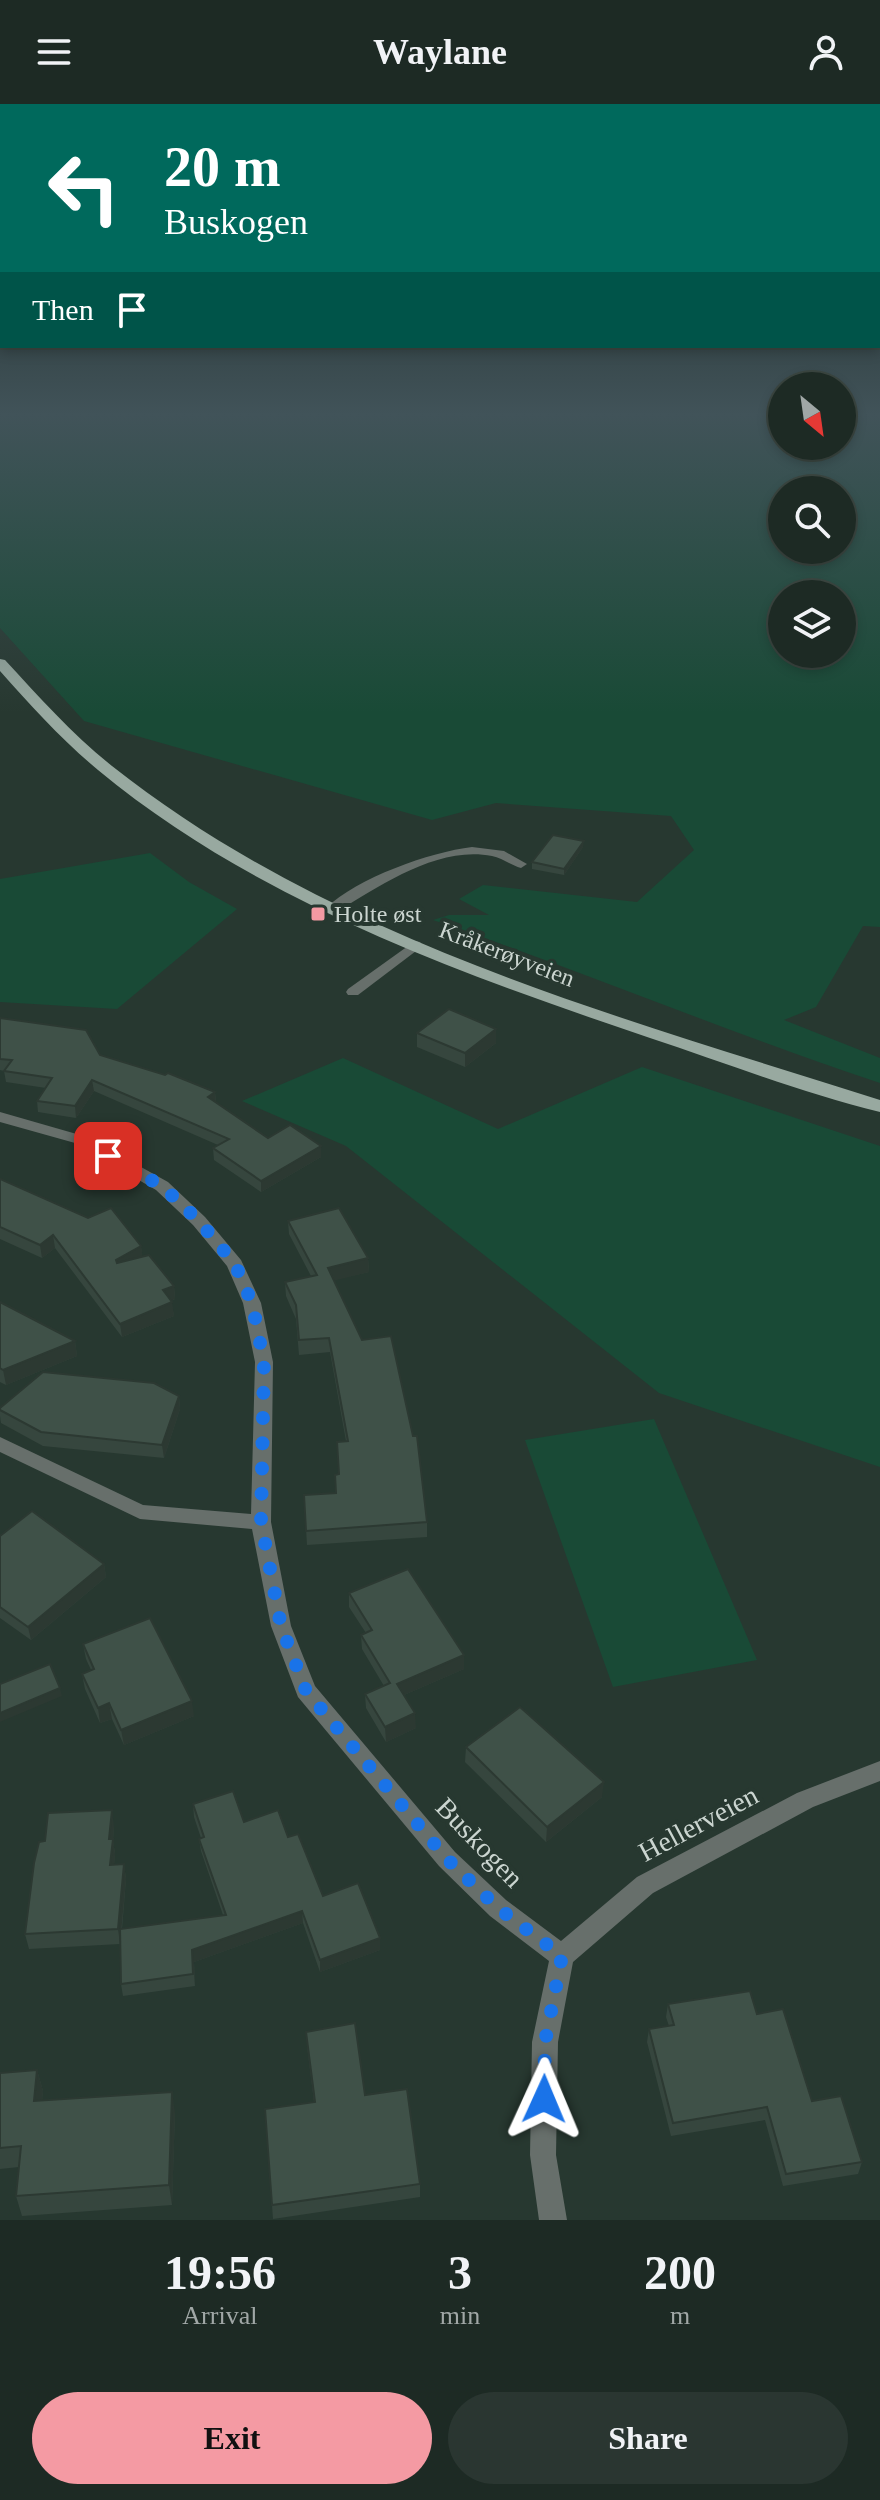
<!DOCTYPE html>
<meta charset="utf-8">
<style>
body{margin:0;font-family:"Times New Roman",serif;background:#2a3631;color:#f1f3f6;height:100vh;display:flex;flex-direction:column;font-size:30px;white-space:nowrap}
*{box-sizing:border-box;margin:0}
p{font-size:26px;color:#a0a7a6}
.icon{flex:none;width:44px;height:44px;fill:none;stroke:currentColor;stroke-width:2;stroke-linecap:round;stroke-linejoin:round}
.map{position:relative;height:2116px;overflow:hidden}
.side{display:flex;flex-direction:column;background:#1d2a24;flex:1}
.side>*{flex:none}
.top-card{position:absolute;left:0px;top:0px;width:880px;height:244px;box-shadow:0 4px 12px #0003,0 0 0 2px #3b4641;background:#00695c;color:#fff;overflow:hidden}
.needle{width:52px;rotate:151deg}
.controls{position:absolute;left:768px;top:268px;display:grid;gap:16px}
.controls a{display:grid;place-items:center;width:88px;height:88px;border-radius:50%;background:#1d2a24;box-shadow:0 4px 12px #0003,0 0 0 2px #3b4641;font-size:40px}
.pin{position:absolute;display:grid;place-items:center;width:68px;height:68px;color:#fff;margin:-34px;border-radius:16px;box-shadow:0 4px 12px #0006}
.me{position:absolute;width:88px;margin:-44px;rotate:1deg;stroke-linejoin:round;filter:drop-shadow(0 0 6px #0008)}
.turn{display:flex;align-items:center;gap:28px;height:168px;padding:0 32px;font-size:36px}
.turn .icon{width:104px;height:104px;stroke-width:2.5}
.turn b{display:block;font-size:56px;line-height:68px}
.then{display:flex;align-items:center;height:76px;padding:0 32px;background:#0003;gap:16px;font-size:30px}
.eta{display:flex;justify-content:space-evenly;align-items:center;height:136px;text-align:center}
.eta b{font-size:48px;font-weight:700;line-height:56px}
.cta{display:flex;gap:16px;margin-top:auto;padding:16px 32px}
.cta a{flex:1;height:92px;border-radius:48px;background:#f49aa3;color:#111;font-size:32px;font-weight:700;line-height:92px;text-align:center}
.cta a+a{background:#2a3631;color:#f1f3f6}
header{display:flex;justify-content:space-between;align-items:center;height:104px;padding:0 32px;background:#1d2a24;font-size:36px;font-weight:700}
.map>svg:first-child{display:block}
</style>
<header><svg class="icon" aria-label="menu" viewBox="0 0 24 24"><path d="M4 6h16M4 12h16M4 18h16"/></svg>Waylane<svg class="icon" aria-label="person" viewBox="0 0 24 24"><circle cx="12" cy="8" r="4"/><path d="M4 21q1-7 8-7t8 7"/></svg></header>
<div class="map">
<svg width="880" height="2116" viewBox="0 0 880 2116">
<rect width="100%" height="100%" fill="#273830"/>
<g fill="#194a36" fill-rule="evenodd">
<path d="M0,313h782v29h60v-29h38v510l-17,-1 -47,81 -32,13 96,38v25c-151,-50 -297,-112 -447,-163l16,-5h40l-30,-16 24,-14 154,17 57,-52 -23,-34 -175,-13 -64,17 -348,-99 -84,-93zM782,386h60v60h-60zM782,490h60v60h-60z"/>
<polygon points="150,749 189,778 237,805 117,905 0,898 0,775"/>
<polygon points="343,954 498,1025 642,963 880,1042 880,1363 659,1289 346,1042 242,997"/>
<polygon points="654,1315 757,1556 613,1583 525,1336"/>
</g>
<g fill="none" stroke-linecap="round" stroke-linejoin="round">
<g fill="#676f6b" fill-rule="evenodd">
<path d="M472,743l32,4 23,13 -6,4c-10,-3 -19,-10 -29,-12 -53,-11 -111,29 -154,55h-10l-2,-3c31,-30 104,-56 146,-61z"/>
<polygon points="415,837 420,838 422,841 420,844 358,891 348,891 346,888 348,885"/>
</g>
<polygon fill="#676f6b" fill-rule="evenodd" points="0,1008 87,1033 168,1078 205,1113 241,1156 261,1199 273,1258 271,1418 291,1522 315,1582 455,1748 506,1796 561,1837 637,1773 797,1689 880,1657 880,1677 813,1703 653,1789 573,1858 558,1938 556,2051 567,2116 539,2116 530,2051 532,1938 549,1857 490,1812 439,1762 298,1593 271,1522 252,1425 140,1415 0,1348 0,1333 143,1401 251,1410 255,1258 243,1199 227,1162 193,1121 156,1086 75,1039 0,1018"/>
<path fill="#98a9a0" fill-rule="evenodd" d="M0,555l5,1c34,37 68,75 107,106 221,175 505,250 768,334v12c-78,-19 -154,-49 -230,-74 -192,-65 -394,-137 -552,-268 -36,-30 -67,-64 -98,-99z"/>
</g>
<g fill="#36463e">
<polygon points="583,743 564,771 532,765 532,758"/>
<polygon points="0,914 100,951 215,988 216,998 268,1034 321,1053 261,1088 214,1056 213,1044 218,1041 94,987 76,1014 38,1008 37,997 46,984 6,978 4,967 0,966"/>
<polygon points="417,929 496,939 465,963 417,943"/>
<polygon points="0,1075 141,1142 142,1152 174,1182 175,1195 171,1197 174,1212 122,1233 55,1144 42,1154 0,1135"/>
<polygon points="288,1117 368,1154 369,1168 334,1176 427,1418 427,1433 307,1441 304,1391 336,1389 346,1337 330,1248 299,1251 296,1215 286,1192 285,1178 311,1172 289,1130"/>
<polygon points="0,1198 75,1237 77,1252 6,1281 0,1278"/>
<polygon points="179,1292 180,1305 164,1354 43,1342 1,1319 0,1312 0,1304"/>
<polygon points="0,1432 104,1460 106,1473 31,1536 0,1514"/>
<polygon points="349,1489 464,1551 464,1565 404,1591 416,1624 386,1638 366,1604 365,1590 384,1582 362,1545 361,1531 366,1529 349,1503"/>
<polygon points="83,1540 194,1612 124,1641 112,1615 100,1619 85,1585 82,1570 91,1566 86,1555"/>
<polygon points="466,1643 602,1693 546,1738 465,1658"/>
<polygon points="193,1700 288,1733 323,1792 380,1846 320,1868 303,1819 194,1858 195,1882 123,1892 121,1880 120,1840 29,1845 25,1830 45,1737 114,1722 113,1736 115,1750 114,1761 124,1760 126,1775 122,1825 223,1811 201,1747 199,1735 201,1734 194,1713"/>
<polygon points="668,1900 757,1910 812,1997 862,2058 858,2070 783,2082 765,2016 671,2032 647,1938 649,1925 669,1922 666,1913"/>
<polygon points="307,1942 365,1991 420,2080 420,2093 273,2115 272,2101 314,1998"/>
<polygon points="37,1966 43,1987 42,1997 175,2008 172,2101 22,2112 16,2092 19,2063 0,2065 0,1969"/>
</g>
<g fill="#2c3932">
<polygon points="584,737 583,743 564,771 564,765"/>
<polygon points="496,925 496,939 465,963 465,949"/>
<polygon points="92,976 94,987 76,1014 75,1002"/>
<polygon points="215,988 216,999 208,993"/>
<polygon points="321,1042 321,1053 261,1088 261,1077"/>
<polygon points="53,1131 55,1144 42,1154 40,1141"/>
<polygon points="141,1142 143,1155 118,1169 116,1156"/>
<polygon points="368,1154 369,1168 329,1178 328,1164"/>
<polygon points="174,1182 175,1195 164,1200 163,1186"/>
<polygon points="172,1198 174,1212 122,1233 120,1220"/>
<polygon points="75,1237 77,1252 6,1281 3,1266"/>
<polygon points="179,1292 180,1305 164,1354 162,1341"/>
<polygon points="104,1460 106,1473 31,1536 28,1523"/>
<polygon points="464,1551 464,1565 397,1594 397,1580"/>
<polygon points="60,1584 62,1592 0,1618 0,1609"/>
<polygon points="192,1597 194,1612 124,1641 121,1626"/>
<polygon points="109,1599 112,1615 100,1619 98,1604"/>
<polygon points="415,1609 416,1624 386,1638 385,1623"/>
<polygon points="604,1678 602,1693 546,1738 547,1723"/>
<polygon points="112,1706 114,1722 113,1736 115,1750 113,1776 110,1761 109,1735"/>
<polygon points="124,1760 126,1775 120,1840 118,1825"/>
<polygon points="302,1807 303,1819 194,1858 195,1882 192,1846"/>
<polygon points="380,1834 380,1846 320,1868 320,1856"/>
<polygon points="37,1966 43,1987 40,2018 34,1997"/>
<polygon points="172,1988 175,2008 172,2101 169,2081"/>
</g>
<g fill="#3f5148" stroke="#2c3932" stroke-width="2">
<polygon points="553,731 584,737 564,765 532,758"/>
<polygon points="449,905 496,925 465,949 417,929"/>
<polygon points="0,914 86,926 100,951 165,971 168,969 215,988 208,993 268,1034 290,1021 321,1042 261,1077 213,1044 229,1035 92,976 75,1002 37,997 52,974 4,967 12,956 0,955"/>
<polygon points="0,1075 88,1114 111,1104 141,1142 116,1156 117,1159 149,1151 174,1182 163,1186 172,1198 120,1220 53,1131 40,1141 0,1123"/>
<polygon points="339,1104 368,1154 328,1164 362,1236 391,1232 413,1332 417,1332 427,1418 306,1427 304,1391 336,1389 335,1371 339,1370 337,1338 348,1337 329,1234 299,1236 296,1201 285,1178 317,1171 288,1117"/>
<polygon points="0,1198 75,1237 3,1266 0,1264"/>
<polygon points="43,1268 154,1279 179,1292 162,1341 41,1328 0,1306 0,1304"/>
<polygon points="32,1407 104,1460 28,1523 0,1503 0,1432"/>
<polygon points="408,1465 464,1551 397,1580 415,1609 385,1623 365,1590 390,1579 361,1531 372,1526 349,1489"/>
<polygon points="150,1514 192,1597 121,1626 109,1599 98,1604 82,1570 94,1565 83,1540"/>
<polygon points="50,1560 60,1584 0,1609 0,1580"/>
<polygon points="520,1603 604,1678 547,1723 466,1643"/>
<polygon points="233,1687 244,1718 278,1706 288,1733 298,1730 323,1792 358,1779 380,1834 320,1856 302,1807 192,1846 193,1870 121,1880 120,1825 226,1811 199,1735 204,1733 193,1700"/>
<polygon points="112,1706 109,1735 113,1735 110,1761 124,1760 118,1825 25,1830 34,1759 39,1738 45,1737 48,1709"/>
<polygon points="750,1887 757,1910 783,1905 812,1997 841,1992 862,2058 786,2070 767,2003 673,2019 649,1925 674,1921 668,1900"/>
<polygon points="355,1919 365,1991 407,1985 420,2080 272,2101 265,2005 315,1998 306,1928"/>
<polygon points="37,1966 34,1997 172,1988 169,2081 16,2092 21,2042 0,2044 0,1969"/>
</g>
<linearGradient id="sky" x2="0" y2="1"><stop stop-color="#151f1a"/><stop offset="0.51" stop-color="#415359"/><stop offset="1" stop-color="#415359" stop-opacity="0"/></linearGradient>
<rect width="880" height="609" fill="url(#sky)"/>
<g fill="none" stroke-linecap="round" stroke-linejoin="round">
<polyline stroke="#1a73e8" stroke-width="14" stroke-dasharray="0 25.2" points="108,1052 162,1082 199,1117 235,1160 252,1199 264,1258 261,1418 281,1522 306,1587 447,1755 498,1804 562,1852 545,1938 544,1995"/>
</g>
<rect fill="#f49aa3" stroke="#273830" stroke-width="3" x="310" y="802" width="16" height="16" rx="4"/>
<g text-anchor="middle" stroke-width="8" stroke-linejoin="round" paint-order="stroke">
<g font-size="24" fill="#cbd5d0" stroke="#273830" text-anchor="start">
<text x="334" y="818">Holte øst</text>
</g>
<g font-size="24" fill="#cbd5d0" stroke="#273830">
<text transform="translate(507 850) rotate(21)" y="8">Kråkerøyveien</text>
</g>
<g font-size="28" fill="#cbd5d0" stroke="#273830">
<text transform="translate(698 1719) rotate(-28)" y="10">Hellerveien</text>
<text transform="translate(480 1738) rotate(46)" y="10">Buskogen</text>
</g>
</g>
</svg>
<div class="controls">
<a><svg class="needle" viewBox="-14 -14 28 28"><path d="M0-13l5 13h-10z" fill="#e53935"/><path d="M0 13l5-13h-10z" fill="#a0a7a6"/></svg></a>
<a><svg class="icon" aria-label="search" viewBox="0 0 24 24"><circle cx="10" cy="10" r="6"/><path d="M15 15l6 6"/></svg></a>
<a><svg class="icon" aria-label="layers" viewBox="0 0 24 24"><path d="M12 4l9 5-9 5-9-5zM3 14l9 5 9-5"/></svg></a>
</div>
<div class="pin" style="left:108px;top:1052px;background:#d93025"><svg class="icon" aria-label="arrive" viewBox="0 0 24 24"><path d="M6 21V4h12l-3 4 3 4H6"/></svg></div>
<svg class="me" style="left:544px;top:1995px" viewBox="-20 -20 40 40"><path d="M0-17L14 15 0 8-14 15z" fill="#1a73e8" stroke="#fff" stroke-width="4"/></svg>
<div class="top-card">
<div class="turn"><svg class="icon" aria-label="left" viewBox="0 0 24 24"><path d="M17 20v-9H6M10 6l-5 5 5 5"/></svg><div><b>20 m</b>Buskogen</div></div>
<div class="then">Then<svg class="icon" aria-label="arrive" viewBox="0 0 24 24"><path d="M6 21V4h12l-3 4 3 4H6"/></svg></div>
</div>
</div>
<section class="side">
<div class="eta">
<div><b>19:56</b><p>Arrival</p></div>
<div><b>3</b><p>min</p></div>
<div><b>200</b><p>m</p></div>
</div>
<div class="cta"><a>Exit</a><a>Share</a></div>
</section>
